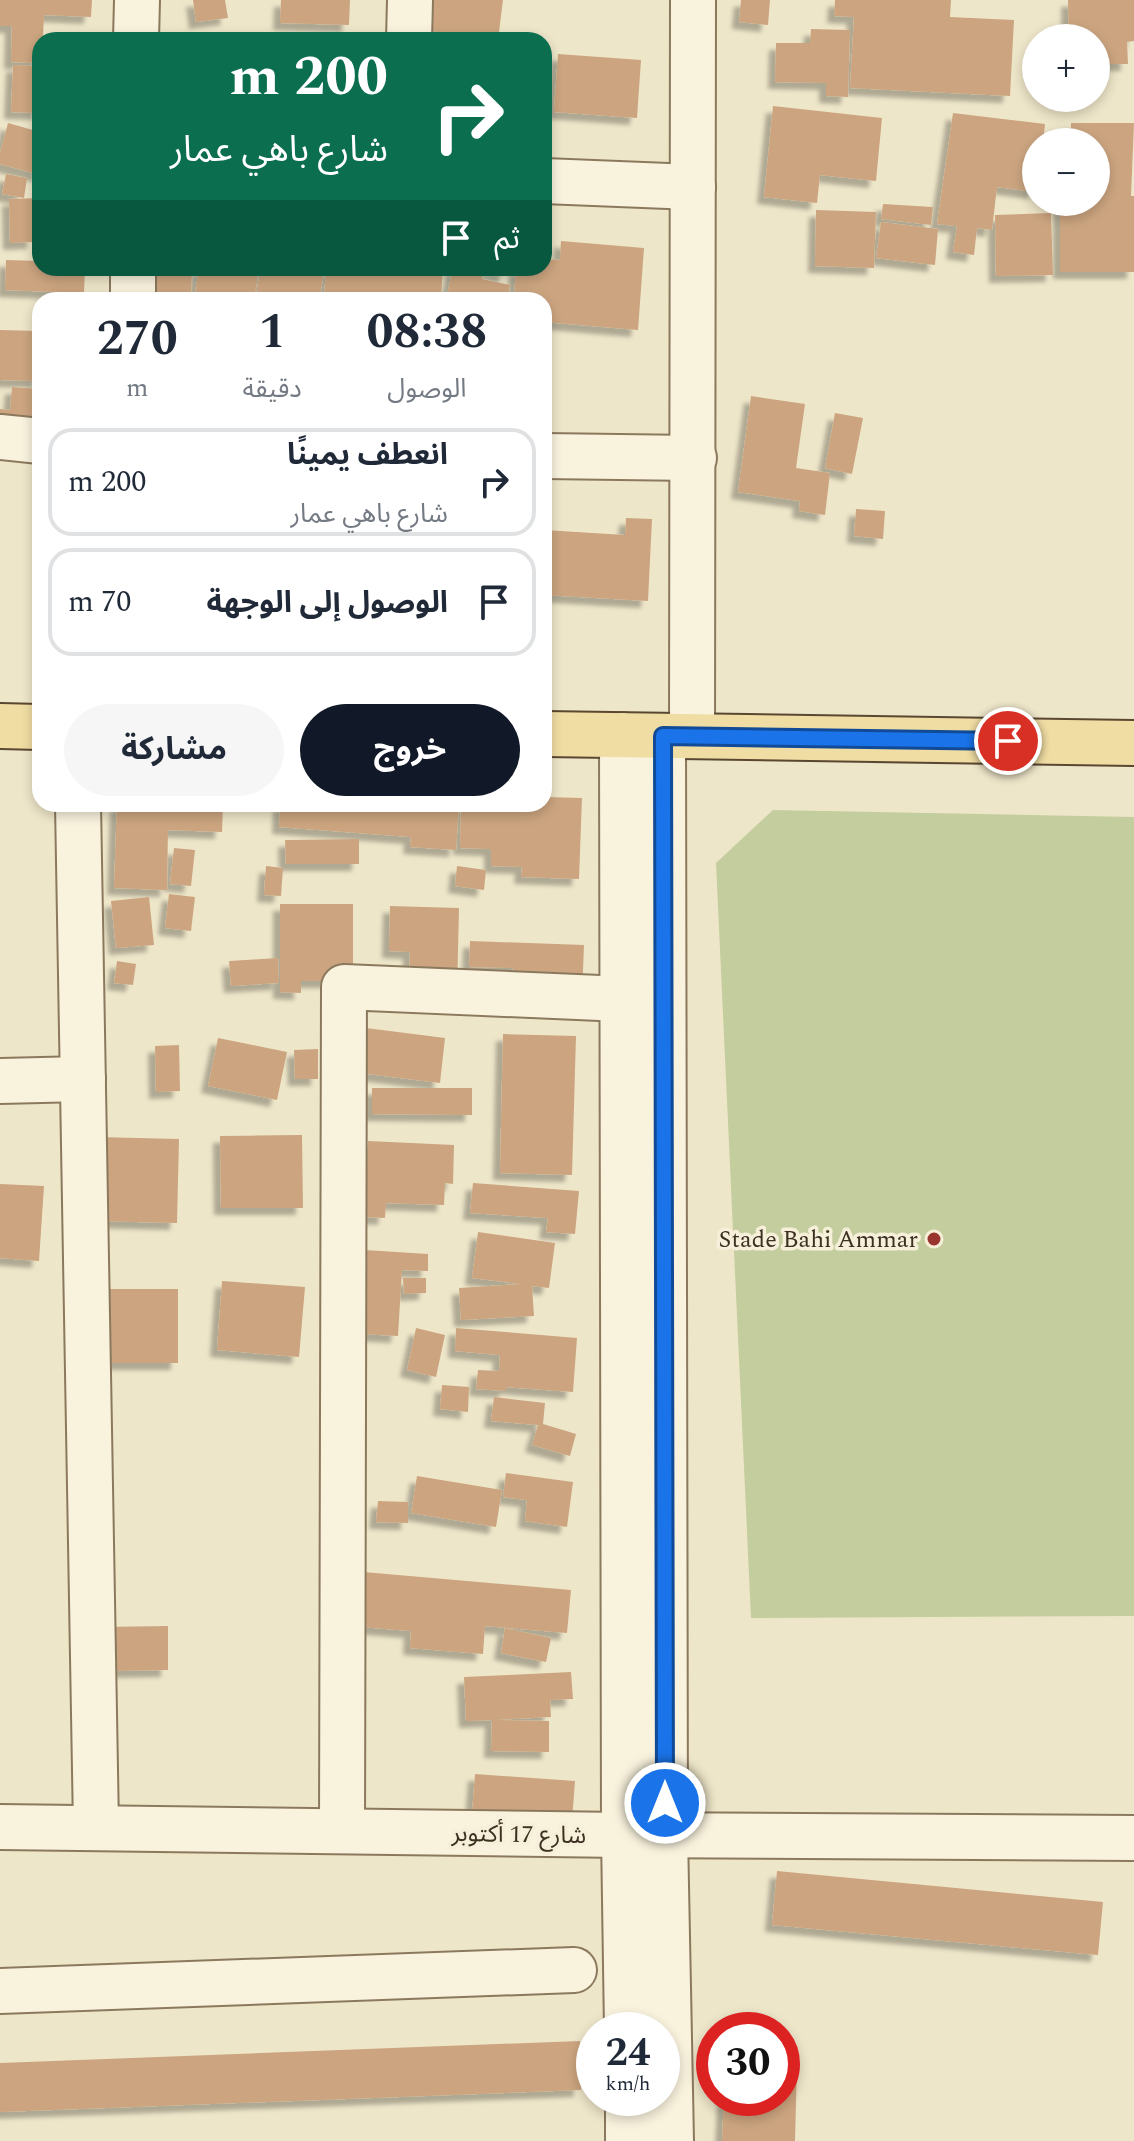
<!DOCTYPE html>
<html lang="ar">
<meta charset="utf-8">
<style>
body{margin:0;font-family:Spectral,"Noto Sans Arabic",serif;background:#f6f6f7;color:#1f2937;direction:rtl;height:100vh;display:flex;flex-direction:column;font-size:30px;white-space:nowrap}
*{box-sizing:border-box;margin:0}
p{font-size:26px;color:#747a83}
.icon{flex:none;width:44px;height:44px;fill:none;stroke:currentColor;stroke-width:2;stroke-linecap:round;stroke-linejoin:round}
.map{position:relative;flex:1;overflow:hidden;direction:ltr}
.side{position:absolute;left:32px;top:292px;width:520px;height:520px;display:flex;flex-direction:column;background:#fff;border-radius:24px;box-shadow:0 4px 12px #0003;direction:rtl}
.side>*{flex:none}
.guide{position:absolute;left:32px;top:32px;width:520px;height:244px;border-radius:24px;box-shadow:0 4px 12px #0003;direction:rtl;background:#0b6e4f;color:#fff;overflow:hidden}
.fabs{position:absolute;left:1022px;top:24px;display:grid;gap:16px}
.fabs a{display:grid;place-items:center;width:88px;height:88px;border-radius:50%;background:#fff;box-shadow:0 4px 12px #0003;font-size:40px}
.speed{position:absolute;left:576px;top:2012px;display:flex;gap:16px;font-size:40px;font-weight:700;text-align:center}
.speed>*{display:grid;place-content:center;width:104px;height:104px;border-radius:50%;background:#fff;box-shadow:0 4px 12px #0003;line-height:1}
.speed small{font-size:20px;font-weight:400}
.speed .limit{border:12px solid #d22;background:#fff;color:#111}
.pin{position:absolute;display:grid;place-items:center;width:68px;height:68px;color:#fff;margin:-34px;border:4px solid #fff;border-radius:50%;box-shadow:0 2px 8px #0007}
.me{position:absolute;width:88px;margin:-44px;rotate:0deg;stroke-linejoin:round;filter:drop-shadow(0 0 6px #0008)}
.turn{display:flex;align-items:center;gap:28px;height:168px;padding:0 32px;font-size:36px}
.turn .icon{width:104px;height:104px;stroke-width:2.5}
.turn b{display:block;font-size:56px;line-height:68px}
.then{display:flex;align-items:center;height:76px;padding:0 32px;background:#0003;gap:16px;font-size:30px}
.eta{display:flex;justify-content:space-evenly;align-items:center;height:136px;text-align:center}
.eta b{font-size:48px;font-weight:700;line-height:56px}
.primary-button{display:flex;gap:16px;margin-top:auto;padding:16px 32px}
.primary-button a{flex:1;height:92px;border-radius:48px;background:#111827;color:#fff;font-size:32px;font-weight:700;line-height:92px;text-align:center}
.primary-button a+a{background:#f6f6f7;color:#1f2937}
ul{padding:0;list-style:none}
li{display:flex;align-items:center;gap:24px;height:108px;margin:0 16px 12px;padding:0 16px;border:4px solid #e0e1e3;border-radius:24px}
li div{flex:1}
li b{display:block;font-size:30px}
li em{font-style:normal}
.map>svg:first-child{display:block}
</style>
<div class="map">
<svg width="1134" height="2141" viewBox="0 0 1134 2141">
<defs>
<filter id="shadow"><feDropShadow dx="-7" dy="7" stdDeviation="2" flood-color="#0004"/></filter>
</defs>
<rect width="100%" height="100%" fill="#eee6c9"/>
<polygon fill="#c4cd9d" points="773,810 1134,817 1134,1616 751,1618 716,863"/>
<g fill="#cca580" filter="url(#shadow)">
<polygon points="0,0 92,0 91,17 44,15 43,37 55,37 55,40 40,40 40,63 11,62 12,26 0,26"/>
<polygon points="193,0 225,0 228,18 196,22"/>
<polygon points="281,0 350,0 349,25 280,23"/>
<polygon points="415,0 503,0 498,40 437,40 438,32 412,28"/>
<polygon points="741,0 770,0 768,25 739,22"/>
<polygon points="835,0 951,0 950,17 1014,20 1010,96 850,88 854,17 834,16"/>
<polygon points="1068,0 1134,0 1134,41 1127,42 1128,64 1096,64 1096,38 1069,38"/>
<polygon points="811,29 850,30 848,97 826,96 826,83 775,82 776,43 810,43"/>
<polygon points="235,36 258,37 258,40 235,40"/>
<polygon points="558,54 641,60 637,118 554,112"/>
<polygon points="13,65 40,66 40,113 11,112"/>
<polygon points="773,106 882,118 876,181 820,175 817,203 764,197"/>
<polygon points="953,113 1045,124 1043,142 1036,142 1036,192 997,187 992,230 977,228 974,255 953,252 957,226 937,224"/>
<polygon points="8,123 40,132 40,175 0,164 0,153"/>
<polygon points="1071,123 1134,123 1131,196 1134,196 1134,272 1060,272 1060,202 1096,202 1096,142 1071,142"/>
<polygon points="6,174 27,178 24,198 2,194"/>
<polygon points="40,198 40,218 34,218 34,242 10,243 9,199"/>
<polygon points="883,204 933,207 931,225 881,219"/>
<polygon points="816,210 876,212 874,268 815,266"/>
<polygon points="1051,213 1053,275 996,276 995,215"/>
<polygon points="881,222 938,229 935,265 876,258"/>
<polygon points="561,241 644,248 638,330 544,322 544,300 514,300 516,268 544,268 544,259 560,260"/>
<polygon points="6,260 40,261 40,268 85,268 84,293 5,290"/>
<polygon points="137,268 192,268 191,300 136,300"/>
<polygon points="199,268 259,268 254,300 194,300"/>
<polygon points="261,268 325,268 319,300 255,300"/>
<polygon points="326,268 443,268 441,300 324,300"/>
<polygon points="453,268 484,268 482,279 510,285 507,300 446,300"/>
<polygon points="486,268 507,268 505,276 485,271"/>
<polygon points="0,330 40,331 40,381 0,380"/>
<polygon points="12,387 40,389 40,447 0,444 0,409 10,410"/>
<polygon points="751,396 805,404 796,468 830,473 825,515 799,511 800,501 738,492"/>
<polygon points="835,413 863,418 852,474 825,468"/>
<polygon points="856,509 885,511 883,539 854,536"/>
<polygon points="626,518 652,519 648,601 544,595 544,530 625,535"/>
<polygon points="544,797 582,798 579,879 521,877 522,867 491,866 491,849 460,848 461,804 544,804"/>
<polygon points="117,804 223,806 222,832 168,830 167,890 114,888"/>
<polygon points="280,804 459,804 456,850 410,847 411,837 279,827"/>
<polygon points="359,839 359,864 286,864 285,840"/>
<polygon points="174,848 195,850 191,886 170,884"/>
<polygon points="266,866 283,868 281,896 264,895"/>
<polygon points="457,866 486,870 484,890 455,886"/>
<polygon points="169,894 195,897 191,931 165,928"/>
<polygon points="149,897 154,945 116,948 111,901"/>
<polygon points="280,904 353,904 353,981 301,981 301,993 280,992"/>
<polygon points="390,906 459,908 457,995 409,977 410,952 389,951"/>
<polygon points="470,941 584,945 582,997 512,994 513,968 469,967"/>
<polygon points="278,958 279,983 231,986 229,961"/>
<polygon points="117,961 136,964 133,985 114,983"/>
<polygon points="366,1028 445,1038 440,1083 360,1073"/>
<polygon points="503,1034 576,1036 572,1175 500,1173"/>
<polygon points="218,1038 287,1052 277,1100 208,1086"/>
<polygon points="179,1045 180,1091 156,1092 155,1046"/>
<polygon points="318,1049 318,1079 295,1079 294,1050"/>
<polygon points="372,1088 472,1088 472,1115 372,1114"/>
<polygon points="302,1135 303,1208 221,1208 220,1136"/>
<polygon points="97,1137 179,1139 177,1223 95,1221"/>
<polygon points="368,1141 454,1145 453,1184 445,1183 444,1205 386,1203 385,1218 348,1216 349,1170 367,1171"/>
<polygon points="473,1183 579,1191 575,1234 546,1232 548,1218 470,1213"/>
<polygon points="0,1184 44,1186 39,1261 0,1258"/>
<polygon points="478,1232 555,1243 549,1288 532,1286 534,1316 461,1320 459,1288 521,1284 472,1278"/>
<polygon points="349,1249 428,1254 428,1271 402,1270 398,1336 344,1333"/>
<polygon points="403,1278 426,1278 426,1293 404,1294"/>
<polygon points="222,1281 305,1287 299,1357 217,1350"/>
<rect x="93" y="1289" width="85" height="74"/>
<polygon points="416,1328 445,1335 436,1377 407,1370"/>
<polygon points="456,1328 577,1338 573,1392 506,1387 506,1391 476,1389 478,1370 499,1371 500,1355 455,1351"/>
<polygon points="442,1385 469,1387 468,1412 440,1409"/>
<polygon points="494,1397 545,1403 543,1424 576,1434 570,1456 532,1445 538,1425 491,1421"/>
<polygon points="506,1473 573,1482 567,1527 525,1521 527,1500 503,1497"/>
<polygon points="417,1476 502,1490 496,1527 411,1513"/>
<polygon points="378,1501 408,1502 408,1523 376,1522"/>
<polygon points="341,1570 571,1590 567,1633 485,1626 483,1654 410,1648 411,1631 336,1625"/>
<polygon points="168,1626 168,1670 103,1671 102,1627"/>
<polygon points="505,1628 551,1638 546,1662 501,1653"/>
<polygon points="571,1672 573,1699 550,1700 551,1717 495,1720 549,1721 549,1752 491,1751 492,1720 466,1721 464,1677"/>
<polygon points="475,1774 575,1781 572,1821 472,1814"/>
<polygon points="777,1871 1103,1902 1098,1955 772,1925"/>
<polygon points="580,2041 581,2090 0,2112 0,2063"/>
<polygon points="782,2065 797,2066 795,2141 722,2141 724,2098 782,2098"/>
</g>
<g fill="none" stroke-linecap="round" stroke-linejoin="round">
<g stroke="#8b795e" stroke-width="48">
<g id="minor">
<polyline points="136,40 137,0"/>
<polyline points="409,40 410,0"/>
<polyline points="544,181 693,187"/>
<polyline points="133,300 133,268"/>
<polyline points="0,437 40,441"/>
<polyline points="544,456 694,458"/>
<polyline points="622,735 624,1835 627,2030"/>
<polyline points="663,736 665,1834 671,2141"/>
<polyline points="692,736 693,0"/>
<polyline points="78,804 96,1827"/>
<polyline points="0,1081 83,1079"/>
<polyline points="0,1827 624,1835 1134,1838"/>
<polyline points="342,1831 344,987 623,999"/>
<polyline points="0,1991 574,1970"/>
<polyline points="628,2098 628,2141"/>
</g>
</g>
<g stroke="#594731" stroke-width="48">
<g id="major">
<polyline points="0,726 40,727"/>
<polyline points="544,734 1134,743"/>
</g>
</g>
<use href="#minor" stroke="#f9f2dd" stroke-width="44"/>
<use href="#major" stroke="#f0dda3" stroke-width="44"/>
</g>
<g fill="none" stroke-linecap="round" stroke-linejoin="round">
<g stroke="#114b97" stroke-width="20">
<polyline id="route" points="665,1803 663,736 1008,741"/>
</g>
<use href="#route" stroke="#1a73e8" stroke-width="14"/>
</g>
<circle fill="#99352e" stroke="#f6efd9" stroke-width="3" cx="934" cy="1239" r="8"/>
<g text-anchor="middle" stroke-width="7" stroke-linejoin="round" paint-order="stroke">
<g font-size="24" fill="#3c3021" stroke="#f6efd9" text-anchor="end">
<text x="918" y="1247">Stade Bahi Ammar</text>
</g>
<g font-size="24" fill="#3c3021" stroke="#f6efd9">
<text transform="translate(519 1834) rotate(1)" y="8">شارع 17 أكتوبر</text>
</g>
</g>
</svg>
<div class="fabs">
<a>+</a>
<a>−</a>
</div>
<div class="speed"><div>24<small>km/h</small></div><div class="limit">30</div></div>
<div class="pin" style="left:1008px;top:741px;background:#d93025"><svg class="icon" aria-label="arrive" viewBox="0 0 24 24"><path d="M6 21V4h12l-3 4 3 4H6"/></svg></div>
<svg class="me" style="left:665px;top:1803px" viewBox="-20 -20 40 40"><circle r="17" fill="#1a73e8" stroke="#fff" stroke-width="3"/><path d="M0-11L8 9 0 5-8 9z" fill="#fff"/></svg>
<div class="guide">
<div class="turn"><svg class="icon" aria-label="right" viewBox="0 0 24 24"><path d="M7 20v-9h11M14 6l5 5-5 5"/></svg><div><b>200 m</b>شارع باهي عمار</div></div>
<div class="then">ثم<svg class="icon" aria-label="arrive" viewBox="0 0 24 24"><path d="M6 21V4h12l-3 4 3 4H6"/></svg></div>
</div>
<section class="side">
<div class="eta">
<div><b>08:38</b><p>الوصول</p></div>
<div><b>1</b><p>دقيقة</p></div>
<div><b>270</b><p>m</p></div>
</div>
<ul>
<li><svg class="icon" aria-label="right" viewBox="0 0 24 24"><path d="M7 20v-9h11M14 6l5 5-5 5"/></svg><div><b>انعطف يمينًا</b><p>شارع باهي عمار</p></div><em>200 m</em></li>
<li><svg class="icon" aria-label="arrive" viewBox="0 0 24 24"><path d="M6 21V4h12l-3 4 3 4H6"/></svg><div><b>الوصول إلى الوجهة</b></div><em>70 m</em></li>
</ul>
<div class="primary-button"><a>خروج</a><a>مشاركة</a></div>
</section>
</div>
